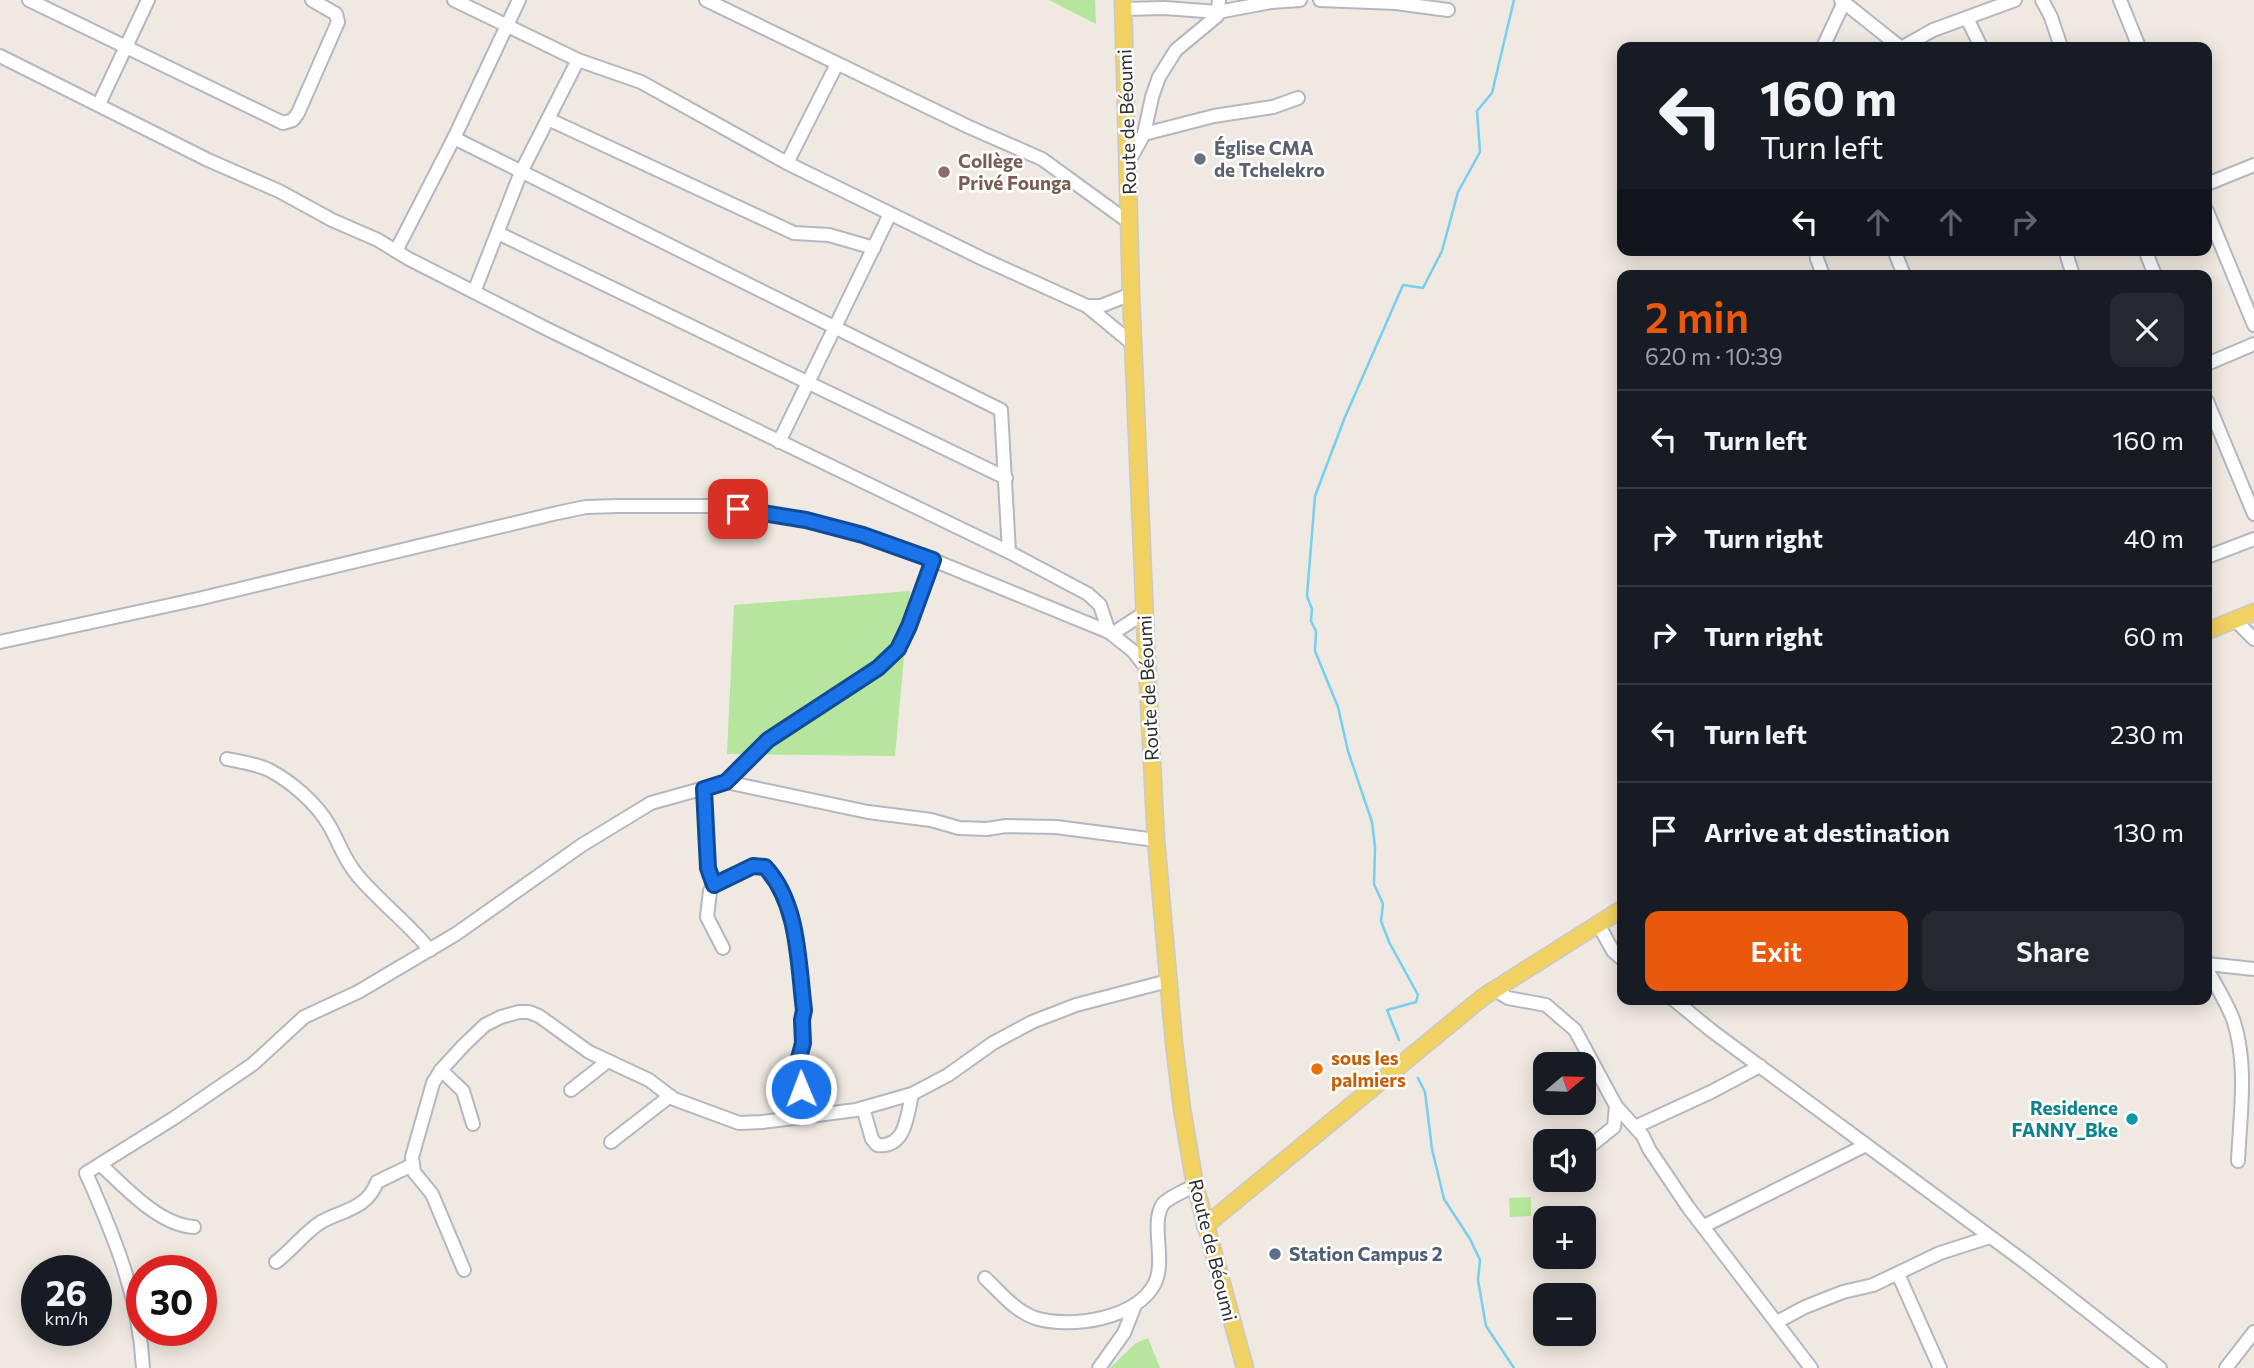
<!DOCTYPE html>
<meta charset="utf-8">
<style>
body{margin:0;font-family:Commissioner,sans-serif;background:#242831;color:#f1f3f6;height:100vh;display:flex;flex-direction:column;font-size:26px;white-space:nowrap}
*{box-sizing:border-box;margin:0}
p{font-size:23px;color:#9ea1a6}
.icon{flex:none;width:38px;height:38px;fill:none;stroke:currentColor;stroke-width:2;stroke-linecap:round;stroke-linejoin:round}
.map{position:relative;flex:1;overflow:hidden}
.panel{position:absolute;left:1617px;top:270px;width:595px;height:735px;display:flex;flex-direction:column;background:#171b24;border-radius:14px;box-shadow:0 4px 18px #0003}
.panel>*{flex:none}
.top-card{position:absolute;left:1617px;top:42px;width:595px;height:214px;border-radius:14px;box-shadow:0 4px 18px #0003;background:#171b24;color:#f1f3f6;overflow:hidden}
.needle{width:46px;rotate:71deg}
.controls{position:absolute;left:1533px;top:1052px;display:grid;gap:14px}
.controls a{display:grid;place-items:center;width:63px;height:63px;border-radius:14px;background:#171b24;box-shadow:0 4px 18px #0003;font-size:35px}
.speed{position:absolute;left:21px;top:1255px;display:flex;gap:14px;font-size:35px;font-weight:700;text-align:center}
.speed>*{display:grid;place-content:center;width:91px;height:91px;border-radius:50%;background:#171b24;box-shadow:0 4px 18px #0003;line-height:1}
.speed small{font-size:18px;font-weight:400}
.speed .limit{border:10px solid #d22;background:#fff;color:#111}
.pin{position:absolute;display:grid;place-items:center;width:60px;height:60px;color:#fff;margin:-30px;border-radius:14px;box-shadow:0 4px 10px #0006}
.me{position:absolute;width:77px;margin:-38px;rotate:359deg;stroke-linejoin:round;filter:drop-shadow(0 0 5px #0008)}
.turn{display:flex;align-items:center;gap:24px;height:147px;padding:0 28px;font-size:32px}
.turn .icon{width:91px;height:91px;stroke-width:2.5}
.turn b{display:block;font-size:49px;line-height:60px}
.lanes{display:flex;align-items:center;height:66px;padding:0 28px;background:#0003;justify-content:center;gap:35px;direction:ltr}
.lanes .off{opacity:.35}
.round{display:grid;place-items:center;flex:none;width:74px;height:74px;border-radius:14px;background:#242831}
.overview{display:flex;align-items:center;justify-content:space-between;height:119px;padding:0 28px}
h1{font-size:42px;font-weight:600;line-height:52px;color:#ea580c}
.action{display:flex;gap:14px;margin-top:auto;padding:14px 28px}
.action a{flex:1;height:80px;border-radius:14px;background:#ea580c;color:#fff;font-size:28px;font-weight:600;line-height:80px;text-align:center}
.action a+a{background:#242831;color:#f1f3f6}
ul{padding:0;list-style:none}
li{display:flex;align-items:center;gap:21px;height:98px;padding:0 28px;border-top:2px solid #363941}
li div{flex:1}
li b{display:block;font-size:26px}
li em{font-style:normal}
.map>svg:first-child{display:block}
</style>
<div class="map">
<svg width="2254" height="1368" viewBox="0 0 2254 1368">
<rect width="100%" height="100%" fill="#efe9e1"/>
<g fill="#b6e59e">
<polygon points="1049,0 1095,0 1096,24"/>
<polygon points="910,591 895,756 727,754 734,605"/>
<polygon points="1531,1197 1531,1216 1510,1217 1509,1198"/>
<polygon points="1148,1338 1160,1368 1110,1368 1136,1343"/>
</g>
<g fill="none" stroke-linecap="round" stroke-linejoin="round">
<g stroke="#75cff0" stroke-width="2.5">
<polyline points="1399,1040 1387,1010 1416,1002 1418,995 1389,942 1381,921 1383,904 1374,884 1375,847 1372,822 1348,751 1338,707 1315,651 1316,631 1311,621 1312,609 1307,596 1315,496 1345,417 1403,285 1423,288 1442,251 1458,192 1480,152 1477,111 1492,93 1514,0"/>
<polyline points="1418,1078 1425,1092 1432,1149 1444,1199 1470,1239 1480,1260 1478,1280 1486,1326 1514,1368"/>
</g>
<g stroke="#b4b7c1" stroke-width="16">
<g id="minor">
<polyline points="29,0 283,123 293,120 298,113 338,22 336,14 312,0"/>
<polyline points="454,0 578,60 641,82 787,163 981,258 1087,306 1133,344"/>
<polyline points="706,0 969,127 1042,159 1130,223"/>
<polyline points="1320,0 1396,3 1448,10"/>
<polyline points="1841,0 1900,47"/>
<polyline points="2042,0 2051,17 2061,47"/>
<polyline points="2120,0 2139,47"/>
<polyline points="1123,9 1165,8 1218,12 1271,2 1300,0"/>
<polyline points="1967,18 1981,47"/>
<polyline points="1823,47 1845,0"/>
<polyline points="1903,47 1933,30 2015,0"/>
<polyline points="0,56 208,160 279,191 332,220 378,240 409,259 549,330 1009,552 1088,594 1100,605 1109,632"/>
<polyline points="99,104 148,0"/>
<polyline points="548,119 794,233 829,235 874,248"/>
<polyline points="1144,134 1214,116 1273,107 1298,98"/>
<polyline points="454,138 1001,410 1009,552"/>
<polyline points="787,163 837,64"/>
<polyline points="1128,163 1144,134 1152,97 1159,77 1176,50 1217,16 1219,0"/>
<polyline points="2207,184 2254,165"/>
<polyline points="2207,211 2254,325"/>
<polyline points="498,233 1006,478"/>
<polyline points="1816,250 1817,259 1823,275"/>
<polyline points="1894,250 1904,275"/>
<polyline points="2065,250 2073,275"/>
<polyline points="2145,250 2155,275"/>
<polyline points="396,251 454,138 519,0"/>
<polyline points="474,292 521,172 578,60"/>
<polyline points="1087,306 1101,306 1131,294"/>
<polyline points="2207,364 2254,344"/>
<polyline points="2207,401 2254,514"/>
<polyline points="779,442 890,214"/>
<polyline points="2207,557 2254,539"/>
<polyline points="2235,620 2254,639"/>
<polyline points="1112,634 1144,613"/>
<polyline points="0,642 198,599 557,513 586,507 618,506 715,506 806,520 863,535 933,560 1109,632 1133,651 1147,669"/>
<path d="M227,759c14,3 30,5 42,11 23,12 47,33 60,55 10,17 15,35 29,51 22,26 50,47 72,74"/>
<polyline points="726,782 768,739 878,668 898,649 909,627 933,560"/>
<polyline points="704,789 708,868 714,885"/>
<polyline points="1598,924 1613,951 1622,959"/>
<path d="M723,948l-16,-31 3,-26 6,-9 37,-16 12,1c34,35 33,96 39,143l-2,10 1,23 -5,19 6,54"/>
<polyline points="2207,964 2254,969"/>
<path d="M2207,969c9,17 21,35 27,53 14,45 6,93 4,139"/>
<polyline points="1495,990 1508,998 1546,1005 1575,1030 1616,1106 1614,1127 1584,1151"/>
<polyline points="1673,999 1712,1031 2026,1263 2160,1368"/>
<polyline points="441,1070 463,1091 473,1124"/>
<polyline points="571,1090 608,1061"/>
<polyline points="1616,1106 1643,1136 1649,1149 1688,1207 1811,1368"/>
<path d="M863,1108l9,31 5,6c29,3 30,-29 35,-51"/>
<polyline points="1635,1127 1711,1092 1760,1066"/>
<polyline points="611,1142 670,1096"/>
<path d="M101,1165c25,23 58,60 93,62"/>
<polyline points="1704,1226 1866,1145"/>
<path d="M276,1262c16,-12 28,-29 45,-40 22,-12 46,-13 56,-40l35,-17"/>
<polyline points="464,1270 432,1194 414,1172 412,1157 433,1083 441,1070 464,1045 485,1025 501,1017 519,1012 529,1012 539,1016 589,1052 649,1080 674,1099 739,1123 762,1122 856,1110 912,1094 948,1075 993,1043 1032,1022 1076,1005 1168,981"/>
<polyline points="1898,1274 1940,1368"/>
<path d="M985,1278c15,14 30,33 50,40 36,11 102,1 120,-35 11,-23 -5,-61 8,-79 7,-8 23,-13 32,-19"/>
<polyline points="1777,1322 1805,1307 1843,1292 1873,1285 1940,1253 1990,1237"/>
<path d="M143,1368c-4,-72 -28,-130 -57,-195l88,-55 79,-54 51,-47 54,-25 98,-58 126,-89 69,-42 75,-21 142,30 63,8 28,8 28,1 19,-3 50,1 100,13"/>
<polyline points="1099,1368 1124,1333 1135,1305"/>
<polyline points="2226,1368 2254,1332"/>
</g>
</g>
<g stroke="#c9c9c9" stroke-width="19">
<g id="major">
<polyline points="1123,0 1131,294 1146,644 1156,840 1174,1043 1182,1109 1195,1185 1245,1368"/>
<polyline points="2207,631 2254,612"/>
<polyline points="1205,1226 1483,997 1622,909"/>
</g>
</g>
<use href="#minor" stroke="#fff" stroke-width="12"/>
<use href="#major" stroke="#f2d163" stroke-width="16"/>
</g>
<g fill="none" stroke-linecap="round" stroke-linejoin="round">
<g stroke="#114b97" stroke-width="18">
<path id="route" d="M738,509l68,11 57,15 70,25 -24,66 -11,23 -20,19 -110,72 -42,42 -22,7 4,79 6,17 39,-19 12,1c34,36 33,96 39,143l-2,10 1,23 -5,19 3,27"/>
</g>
<use href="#route" stroke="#1a73e8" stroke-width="12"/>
</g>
<circle fill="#6b7280" stroke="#fff" stroke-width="2.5" cx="1200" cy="159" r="7"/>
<circle fill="#8d6e63" stroke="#fff" stroke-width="2.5" cx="944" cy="172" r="7"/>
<circle fill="#e8710a" stroke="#fff" stroke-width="2.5" cx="1317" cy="1069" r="7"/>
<circle fill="#0f9aa8" stroke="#fff" stroke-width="2.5" cx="2132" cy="1119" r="7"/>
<circle fill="#5c6f8a" stroke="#fff" stroke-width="2.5" cx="1275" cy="1254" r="7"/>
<g text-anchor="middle" stroke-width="5" stroke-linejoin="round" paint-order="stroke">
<g font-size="19" fill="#2e2e2e" stroke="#fff">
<text transform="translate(1127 122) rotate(-92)" y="7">Route de Béoumi</text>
<text transform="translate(1148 688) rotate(-93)" y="7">Route de Béoumi</text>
<text transform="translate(1213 1250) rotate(76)" y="7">Route de Béoumi</text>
</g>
<g font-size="19" font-weight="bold" fill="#5b616d" stroke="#fff" text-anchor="start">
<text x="1214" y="155">Église CMA<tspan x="1214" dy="22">de Tchelekro</tspan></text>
</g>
<g font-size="19" font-weight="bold" fill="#785e54" stroke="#fff" text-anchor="start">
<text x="958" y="168">Collège<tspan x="958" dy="22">Privé Founga</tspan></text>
</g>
<g font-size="19" font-weight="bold" fill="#c56008" stroke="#fff" text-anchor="start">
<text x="1331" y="1065">sous les<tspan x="1331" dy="22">palmiers</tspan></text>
</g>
<g font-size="19" font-weight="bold" fill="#0d838f" stroke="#fff" text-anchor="end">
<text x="2118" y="1115">Residence<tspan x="2118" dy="22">FANNY_Bke</tspan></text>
</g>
<g font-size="19" font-weight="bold" fill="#4e5e75" stroke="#fff" text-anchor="start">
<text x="1289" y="1261">Station Campus 2</text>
</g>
</g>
</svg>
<div class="controls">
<a><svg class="needle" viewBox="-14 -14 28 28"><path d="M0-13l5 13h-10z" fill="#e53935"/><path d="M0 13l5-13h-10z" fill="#9ea1a6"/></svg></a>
<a><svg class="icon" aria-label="sound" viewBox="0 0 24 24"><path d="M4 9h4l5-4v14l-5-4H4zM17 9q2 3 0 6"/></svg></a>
<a>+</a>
<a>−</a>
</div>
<div class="speed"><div>26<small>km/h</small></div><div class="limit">30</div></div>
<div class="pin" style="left:738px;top:509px;background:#d93025"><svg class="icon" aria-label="arrive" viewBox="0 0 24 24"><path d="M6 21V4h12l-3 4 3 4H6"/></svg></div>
<svg class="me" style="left:801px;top:1089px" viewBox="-20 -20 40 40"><circle r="17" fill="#1a73e8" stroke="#fff" stroke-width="3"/><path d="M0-11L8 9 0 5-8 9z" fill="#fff"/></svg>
<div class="top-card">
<div class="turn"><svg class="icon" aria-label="left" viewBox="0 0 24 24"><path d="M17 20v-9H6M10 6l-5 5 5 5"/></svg><div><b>160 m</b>Turn left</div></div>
<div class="lanes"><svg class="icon" aria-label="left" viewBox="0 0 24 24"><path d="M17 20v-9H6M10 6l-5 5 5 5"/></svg><svg class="icon off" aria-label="ahead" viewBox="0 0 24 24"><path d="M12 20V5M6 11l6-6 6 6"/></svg><svg class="icon off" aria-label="ahead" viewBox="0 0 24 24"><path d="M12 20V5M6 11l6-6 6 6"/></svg><svg class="icon off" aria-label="right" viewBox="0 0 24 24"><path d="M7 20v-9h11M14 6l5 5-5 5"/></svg></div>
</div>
<section class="panel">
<div class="overview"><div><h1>2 min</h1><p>620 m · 10:39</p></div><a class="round"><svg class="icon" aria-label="close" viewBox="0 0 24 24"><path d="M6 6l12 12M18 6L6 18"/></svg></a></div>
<ul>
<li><svg class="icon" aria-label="left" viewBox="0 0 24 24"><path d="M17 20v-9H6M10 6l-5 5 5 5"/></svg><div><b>Turn left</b></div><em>160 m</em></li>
<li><svg class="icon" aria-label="right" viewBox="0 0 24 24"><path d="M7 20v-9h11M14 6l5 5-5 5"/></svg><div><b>Turn right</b></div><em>40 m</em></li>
<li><svg class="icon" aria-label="right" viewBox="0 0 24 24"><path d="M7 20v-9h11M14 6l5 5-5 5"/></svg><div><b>Turn right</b></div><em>60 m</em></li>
<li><svg class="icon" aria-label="left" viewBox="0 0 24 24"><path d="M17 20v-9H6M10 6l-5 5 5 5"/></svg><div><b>Turn left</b></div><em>230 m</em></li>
<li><svg class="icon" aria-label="arrive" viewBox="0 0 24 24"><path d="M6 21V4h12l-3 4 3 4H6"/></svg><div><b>Arrive at destination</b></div><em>130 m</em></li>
</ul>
<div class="action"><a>Exit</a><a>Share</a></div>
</section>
</div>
